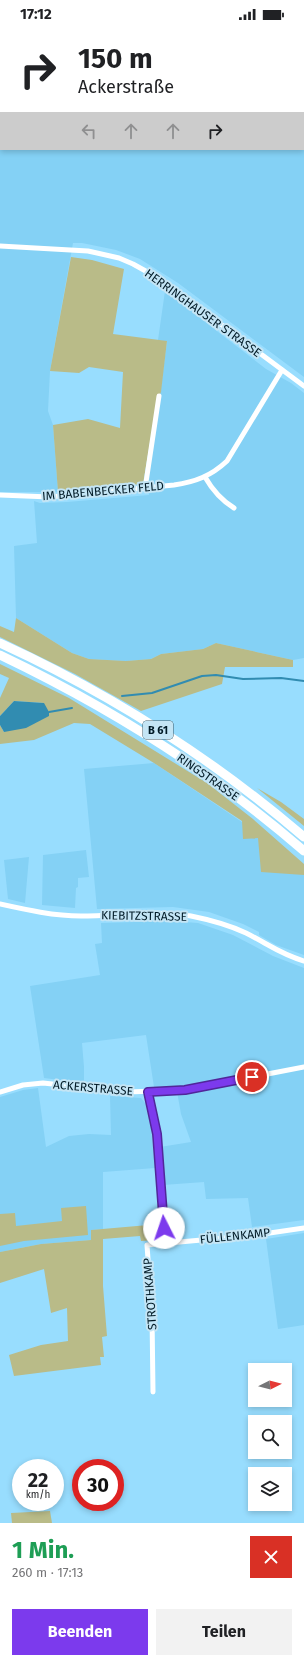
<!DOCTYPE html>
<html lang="de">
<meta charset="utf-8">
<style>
body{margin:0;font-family:"Fira Sans",sans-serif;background:#f2f2f2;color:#202124;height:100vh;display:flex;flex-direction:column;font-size:15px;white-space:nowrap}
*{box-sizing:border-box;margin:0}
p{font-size:13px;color:#757577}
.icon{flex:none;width:22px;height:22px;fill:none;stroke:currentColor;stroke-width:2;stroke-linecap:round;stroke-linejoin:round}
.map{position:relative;height:1495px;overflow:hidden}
.details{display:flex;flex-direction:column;background:#fff;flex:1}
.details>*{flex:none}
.guide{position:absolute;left:0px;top:0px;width:304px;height:122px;box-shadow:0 2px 6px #0003;background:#fff;color:#202124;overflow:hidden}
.needle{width:26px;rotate:84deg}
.controls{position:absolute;left:248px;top:1335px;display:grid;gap:8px}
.controls a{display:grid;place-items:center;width:44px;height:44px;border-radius:0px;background:#fff;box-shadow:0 2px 6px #0003;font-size:20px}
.speed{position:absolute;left:12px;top:1431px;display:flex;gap:8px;font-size:20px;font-weight:700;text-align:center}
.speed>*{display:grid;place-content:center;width:52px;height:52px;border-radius:50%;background:#fff;box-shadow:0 2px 6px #0003;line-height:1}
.speed small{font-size:10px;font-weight:400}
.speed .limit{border:6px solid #d22;background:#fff;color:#111}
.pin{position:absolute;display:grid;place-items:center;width:34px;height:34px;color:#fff;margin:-17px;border:2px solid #fff;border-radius:50%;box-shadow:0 1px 4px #0007}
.me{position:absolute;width:44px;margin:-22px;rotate:356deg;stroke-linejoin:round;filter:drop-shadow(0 0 3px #0008)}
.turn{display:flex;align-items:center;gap:14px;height:84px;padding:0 12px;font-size:18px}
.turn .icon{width:52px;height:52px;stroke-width:2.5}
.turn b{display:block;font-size:28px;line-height:34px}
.lanes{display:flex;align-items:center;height:38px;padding:0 12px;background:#0003;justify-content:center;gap:20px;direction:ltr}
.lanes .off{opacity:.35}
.round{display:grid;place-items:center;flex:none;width:42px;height:42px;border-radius:0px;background:#f2f2f2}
.head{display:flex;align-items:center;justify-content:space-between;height:68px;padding:0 12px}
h1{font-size:24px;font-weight:700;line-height:30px;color:#1e9e55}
.action{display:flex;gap:8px;margin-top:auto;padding:8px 12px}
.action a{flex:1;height:46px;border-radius:0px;background:#7c3aed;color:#fff;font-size:16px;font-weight:700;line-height:46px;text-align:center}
.action a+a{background:#f2f2f2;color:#202124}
.status{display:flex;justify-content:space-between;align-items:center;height:28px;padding:0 20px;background:#fff;direction:ltr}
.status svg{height:11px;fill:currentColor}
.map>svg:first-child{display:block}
</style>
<div class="status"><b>17:12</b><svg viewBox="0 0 49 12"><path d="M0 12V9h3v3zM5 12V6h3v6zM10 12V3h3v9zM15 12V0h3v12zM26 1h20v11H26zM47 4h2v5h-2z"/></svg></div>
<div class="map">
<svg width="304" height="1495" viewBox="0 0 304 1495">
<rect width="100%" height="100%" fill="#98ddfe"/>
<g fill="#84d1f5" fill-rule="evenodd">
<path d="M0,0h304v349l-126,-94 -38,-24 -24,-9 -34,-7h-9l-23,128 -2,40 5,14 5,67h-58zM1,1h302v120h-302z"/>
<polygon points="165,263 266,341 291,355 304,365 304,630 293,632 216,615 203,621 161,626 151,631 126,633 89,631 72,625 16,590 14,518 37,515 34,473 40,475 67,474 149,467 148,453 167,314 158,312"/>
<polygon points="154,735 242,794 258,809 304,847 304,927 276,917 259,907 259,904 243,896 209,884 173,879 97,881 84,741"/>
<polygon points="86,822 89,849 78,850 78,859 76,860 75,880 42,877 43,827"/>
<polygon points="29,829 25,875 8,871 4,832"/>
<polygon points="171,893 198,895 233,907 273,928 304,940 304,1192 252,1199 248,1170 206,1171 204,1154 163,1157 160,1119 191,1114 181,1086 176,1058 154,1059 146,1007 82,1015 84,1039 84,1055 44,1050 30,958 100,947 95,916 102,915 101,895"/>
<polygon points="38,1060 46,1119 69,1108 89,1106 111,1107 110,1068 141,1070 146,1076 151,1097 155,1140 103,1144 103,1201 91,1202 91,1212 41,1216 0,1224 0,1069 23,1062"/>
<polygon points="304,1205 304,1297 278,1301 266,1211"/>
</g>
<g fill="#b9bb88">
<polygon points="71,229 92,232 124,241 113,306 167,313 161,364 157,373 143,456 58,464 53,397 88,391 120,400 123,344 89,339 79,345 50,343"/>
<polygon points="16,590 72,625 89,631 126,633 151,631 161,626 203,621 216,615 293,632 293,639 225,639 222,656 141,683 75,646 0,609 0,598 14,604"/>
<polygon points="0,636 69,670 207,755 253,791 304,836 304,847 261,844 258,810 243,811 242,793 154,735 90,696 74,695 34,712 0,716 0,697 4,704 44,675 14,673 0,688 0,670 9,650 0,646"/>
<polygon points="257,760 281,774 304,791 304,798"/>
<polygon points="86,1178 88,1207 24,1213 0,1218 0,1186 15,1185 16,1198 62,1193 61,1180"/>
<polygon points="160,1196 161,1209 157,1212 141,1213 140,1208 103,1211 103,1258 107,1308 102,1309 104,1329 100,1329 101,1337 14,1348 9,1327 41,1317 68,1313 67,1280 51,1285 44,1241 0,1255 0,1224 41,1216 91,1212 91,1202"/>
<polygon points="50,1483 52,1495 12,1495 11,1485"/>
</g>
<polygon fill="#318cb1" points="14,673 44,675 49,684 49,688 26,700 4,704 0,697 0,688"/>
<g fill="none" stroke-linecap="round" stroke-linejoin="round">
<g stroke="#318cb1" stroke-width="2">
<polyline points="122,668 152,665 202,648 216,647 243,651 281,650 304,653"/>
<polyline points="49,684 72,680"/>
</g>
<g stroke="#fff" stroke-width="5">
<polyline points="0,218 88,223 119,230 133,236 160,251 304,358"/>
<path d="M205,449c8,14 16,23 29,31"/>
<polyline points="145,461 159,368"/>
<path d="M0,467l50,2 124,-12c21,-3 37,-9 53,-24l55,-91"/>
<path d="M0,876c27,6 54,12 81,12 37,0 75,-6 110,0 20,4 38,9 55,17 22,11 34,21 58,28"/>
<polyline points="0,1064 23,1057 43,1055 127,1064 185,1062 304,1039"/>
<polyline points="148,1064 157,1106 165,1215"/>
<polyline points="153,1364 152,1287 147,1217 256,1207 304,1200"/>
</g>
<g stroke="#fff" stroke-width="9">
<path d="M0,615c109,50 213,116 304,194"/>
<path d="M0,627c109,52 213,117 304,196"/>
</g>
</g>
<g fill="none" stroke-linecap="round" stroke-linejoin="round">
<g stroke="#51269a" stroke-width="10">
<polyline id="route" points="164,1200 157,1106 148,1064 185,1062 252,1049"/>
</g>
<use href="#route" stroke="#7c3aed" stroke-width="7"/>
</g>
<g text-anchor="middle" stroke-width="4" stroke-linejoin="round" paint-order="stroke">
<rect fill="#c4e5f5" stroke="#3b5764" stroke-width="1" x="143" y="693" width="30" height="18" rx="3"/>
<g font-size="11" font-weight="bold" fill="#001a26">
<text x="158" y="706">B 61</text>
</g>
<g font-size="12" fill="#001a26" stroke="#c4e5f5">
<text transform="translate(203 285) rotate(36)" y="4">HERRINGHAUSER STRASSE</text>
<text transform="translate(103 463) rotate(-5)" y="4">IM BABENBECKER FELD</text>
<text transform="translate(208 749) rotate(35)" y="4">RINGSTRASSE</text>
<text transform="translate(144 888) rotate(1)" y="4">KIEBITZSTRASSE</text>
<text transform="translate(93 1060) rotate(5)" y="4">ACKERSTRASSE</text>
<text transform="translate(235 1208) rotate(-6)" y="4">FÜLLENKAMP</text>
<text transform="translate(150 1266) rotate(-94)" y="4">STROTHKAMP</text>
</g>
</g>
</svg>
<div class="controls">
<a><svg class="needle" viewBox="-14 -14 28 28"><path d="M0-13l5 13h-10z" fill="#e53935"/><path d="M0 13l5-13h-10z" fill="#757577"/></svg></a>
<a><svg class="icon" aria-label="search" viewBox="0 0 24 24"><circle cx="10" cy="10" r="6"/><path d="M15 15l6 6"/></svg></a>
<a><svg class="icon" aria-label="layers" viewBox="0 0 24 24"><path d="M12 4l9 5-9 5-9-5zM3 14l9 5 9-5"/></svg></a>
</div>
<div class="speed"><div>22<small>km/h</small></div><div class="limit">30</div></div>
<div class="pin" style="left:252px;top:1049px;background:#d93025"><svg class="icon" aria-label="arrive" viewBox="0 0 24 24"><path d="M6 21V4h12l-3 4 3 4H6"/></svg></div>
<svg class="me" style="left:164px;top:1200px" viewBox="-20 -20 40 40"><circle r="19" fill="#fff"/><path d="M0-13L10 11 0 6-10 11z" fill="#7c3aed"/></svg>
<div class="guide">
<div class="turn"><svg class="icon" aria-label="right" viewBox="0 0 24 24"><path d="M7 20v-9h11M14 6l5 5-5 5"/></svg><div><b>150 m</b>Ackerstraße</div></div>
<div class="lanes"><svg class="icon off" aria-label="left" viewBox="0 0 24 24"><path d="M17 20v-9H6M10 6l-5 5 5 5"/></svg><svg class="icon off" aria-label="ahead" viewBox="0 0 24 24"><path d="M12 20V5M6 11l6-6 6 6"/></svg><svg class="icon off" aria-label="ahead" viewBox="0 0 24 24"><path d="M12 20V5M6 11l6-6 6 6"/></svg><svg class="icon" aria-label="right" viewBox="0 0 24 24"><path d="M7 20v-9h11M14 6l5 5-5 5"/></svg></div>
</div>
</div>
<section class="details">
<div class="head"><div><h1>1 Min.</h1><p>260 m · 17:13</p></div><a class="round" style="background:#d93025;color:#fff"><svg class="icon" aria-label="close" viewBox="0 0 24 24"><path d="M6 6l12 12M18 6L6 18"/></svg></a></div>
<div class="action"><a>Beenden</a><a>Teilen</a></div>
</section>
